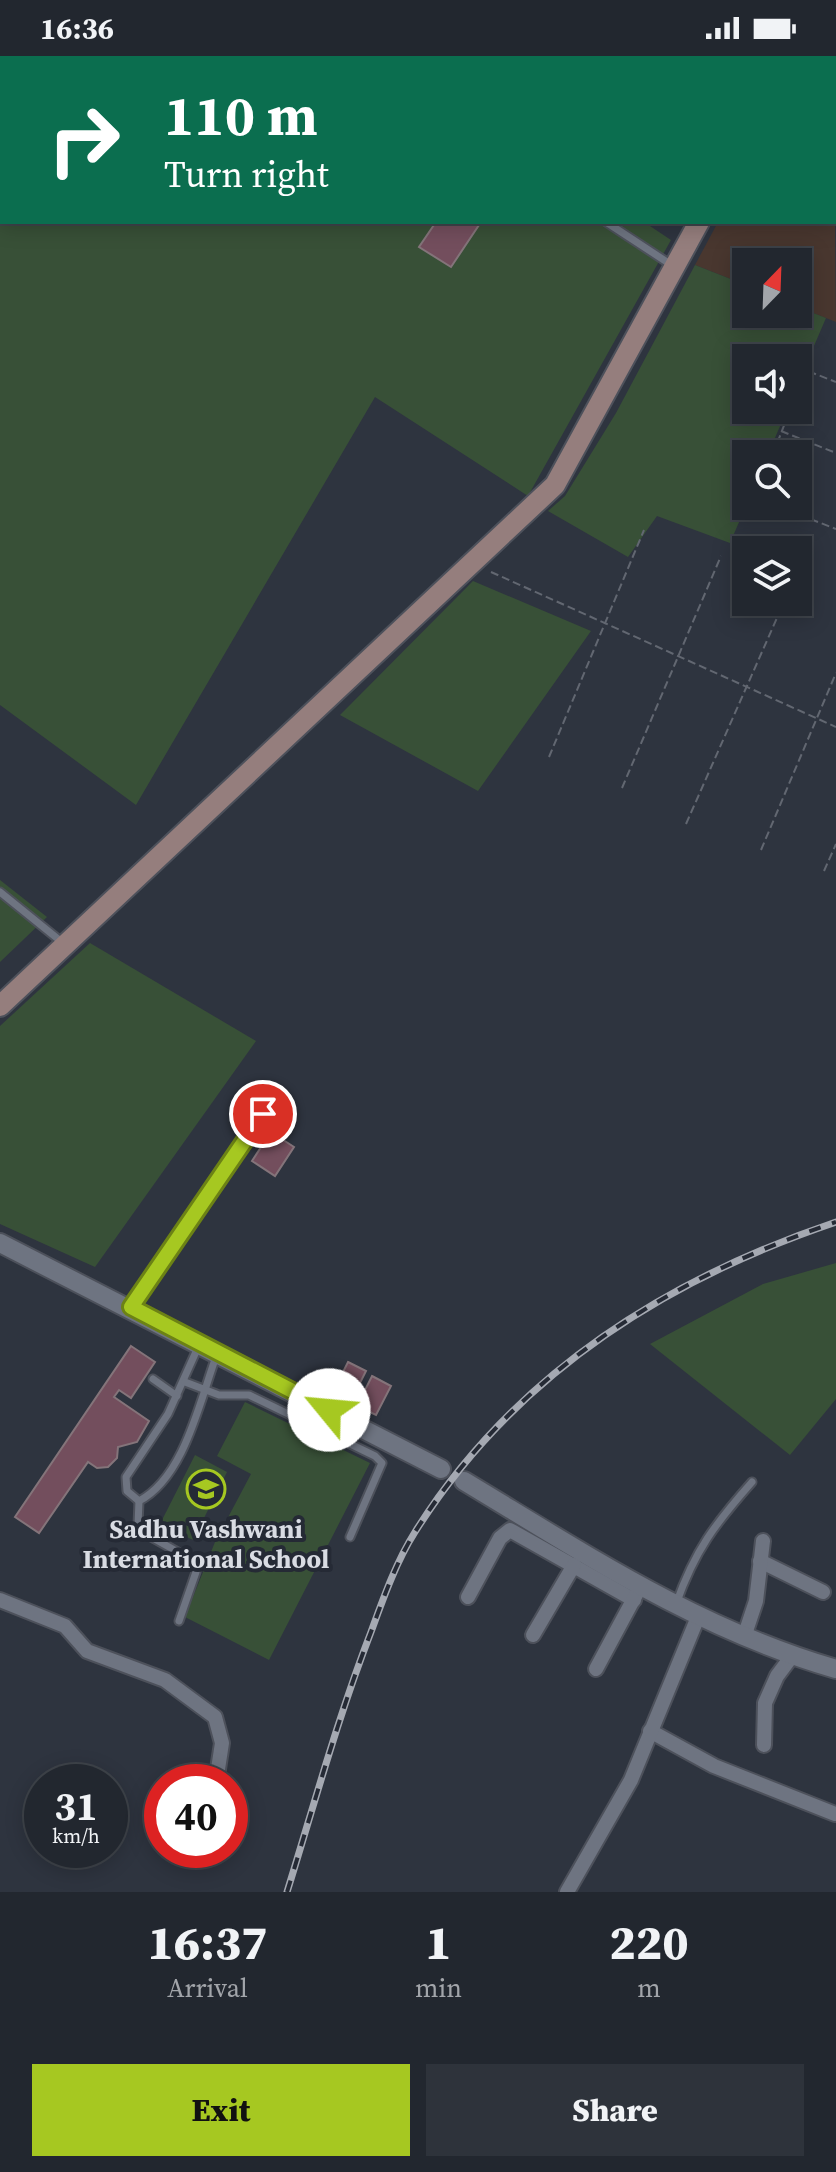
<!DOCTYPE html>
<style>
body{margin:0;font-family:"Source Serif 4",serif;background:#2e333b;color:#f1f3f6;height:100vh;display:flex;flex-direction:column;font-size:30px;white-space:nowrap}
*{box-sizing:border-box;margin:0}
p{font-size:26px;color:#a2a5aa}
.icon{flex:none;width:44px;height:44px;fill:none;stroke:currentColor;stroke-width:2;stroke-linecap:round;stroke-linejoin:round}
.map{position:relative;height:1836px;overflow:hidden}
.drawer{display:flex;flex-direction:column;background:#22272f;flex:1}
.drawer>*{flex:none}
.banner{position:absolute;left:0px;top:0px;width:836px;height:168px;box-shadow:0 4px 20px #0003,0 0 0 2px #3f444b;background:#0b6e4f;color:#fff;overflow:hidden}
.needle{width:52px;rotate:23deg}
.controls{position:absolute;left:732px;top:192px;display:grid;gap:16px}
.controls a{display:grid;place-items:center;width:80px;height:80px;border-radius:0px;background:#22272f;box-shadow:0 4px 20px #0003,0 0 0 2px #3f444b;font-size:40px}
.speed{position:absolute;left:24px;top:1708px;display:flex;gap:16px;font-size:40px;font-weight:700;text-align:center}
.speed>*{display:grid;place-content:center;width:104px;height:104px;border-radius:50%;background:#22272f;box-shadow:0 4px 20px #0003,0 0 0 2px #3f444b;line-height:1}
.speed small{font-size:20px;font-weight:400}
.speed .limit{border:12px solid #d22;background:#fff;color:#111}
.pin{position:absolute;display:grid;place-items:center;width:68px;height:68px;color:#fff;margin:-34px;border:4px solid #fff;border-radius:50%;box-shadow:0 2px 8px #0007}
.me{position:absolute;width:88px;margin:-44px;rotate:298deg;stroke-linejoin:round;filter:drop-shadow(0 0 6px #0008)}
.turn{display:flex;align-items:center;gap:28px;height:168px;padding:0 32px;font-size:36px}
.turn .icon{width:104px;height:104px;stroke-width:2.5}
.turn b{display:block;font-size:56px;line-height:68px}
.eta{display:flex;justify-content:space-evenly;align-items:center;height:136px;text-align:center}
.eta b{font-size:48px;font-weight:800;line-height:56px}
.action{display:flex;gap:16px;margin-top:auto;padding:16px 32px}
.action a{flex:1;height:92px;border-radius:0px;background:#a6c821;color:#111;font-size:32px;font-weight:800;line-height:92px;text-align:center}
.action a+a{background:#2e333b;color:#f1f3f6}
.status{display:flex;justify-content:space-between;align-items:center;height:56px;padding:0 40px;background:#22272f;direction:ltr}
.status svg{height:22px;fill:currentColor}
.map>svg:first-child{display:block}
</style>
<div class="status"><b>16:36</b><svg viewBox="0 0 49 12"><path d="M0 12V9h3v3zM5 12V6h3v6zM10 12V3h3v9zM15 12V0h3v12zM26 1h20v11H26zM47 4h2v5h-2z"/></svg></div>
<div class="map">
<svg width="836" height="1836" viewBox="0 0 836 1836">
<rect width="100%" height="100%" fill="#2e343f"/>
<polygon fill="#49372f" points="834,70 836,266 798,251 798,206 746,206 746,229 695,209 718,166 834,166"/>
<g fill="#385037">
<polygon points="0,0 396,2 2,2 2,166 644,166 671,184 528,440 375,341 136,749 0,649"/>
<polygon points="695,209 746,229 746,258 798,258 798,251 826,262 798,327 798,302 746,302 746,354 787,354 768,398 746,398 746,450 730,487 657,460 628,501 548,455 565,440 616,357"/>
<polygon points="473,525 591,575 478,735 340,659"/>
<polygon points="0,824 47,861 0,906"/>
<polygon points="90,887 256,985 95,1211 0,1168 0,970"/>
<polygon points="836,1207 836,1343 790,1399 650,1288 763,1228"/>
<polygon points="245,1346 370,1407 269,1604 185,1561 215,1486 251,1418 217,1400"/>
<polygon points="195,1399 227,1416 193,1484 160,1468"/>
</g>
<g fill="#734e5d" stroke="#84747a" stroke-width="2">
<polygon points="436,166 481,166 451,211 419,191"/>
<polygon points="271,1076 294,1091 275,1120 252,1105"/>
<polygon points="131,1290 155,1306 131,1342 119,1334 114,1341 149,1365 137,1386 118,1391 117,1402 108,1411 97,1412 88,1406 39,1477 15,1461"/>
<polygon points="348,1306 366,1315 349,1349 331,1340"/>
<polygon points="372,1320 391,1330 376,1359 357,1350"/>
</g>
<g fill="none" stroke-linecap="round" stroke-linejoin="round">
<g stroke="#4d515b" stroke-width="11">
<g id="service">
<polyline points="359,0 361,2"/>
<polyline points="408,0 412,2"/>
<polyline points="746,0 749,2"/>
<polyline points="545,2 546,0"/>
<polyline points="606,166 673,210"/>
<polyline points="0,836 63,887"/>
<polyline points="131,1251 263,1058"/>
<path d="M199,1289l-31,69 -42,63 1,14 12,10c46,-24 61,-102 78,-147"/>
<polyline points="153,1323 177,1340"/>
<polyline points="185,1326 219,1339 249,1339 375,1400 382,1407 350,1481"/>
<polyline points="139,1445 138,1469 144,1477 194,1505 196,1516 179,1565"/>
<path d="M676,1548c19,-54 39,-80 76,-122"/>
</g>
</g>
<g stroke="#4d515b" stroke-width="18">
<g id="minor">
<polyline points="760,1505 823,1536"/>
<polyline points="468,1541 500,1482 510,1474 634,1544"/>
<polyline points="0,1544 65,1570 87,1595 165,1624 215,1661 222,1687 216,1726"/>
<polyline points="533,1579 574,1509"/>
<polyline points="744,1581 756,1545 763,1485"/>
<polyline points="596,1613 638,1535"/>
<polyline points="650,1675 714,1710 835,1758"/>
<polyline points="764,1689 765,1647 777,1620 792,1600"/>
<polyline points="567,1836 631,1724 698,1561"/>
</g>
</g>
<g stroke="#4d515b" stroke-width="22">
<g id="tertiary">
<polyline points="0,1187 441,1413"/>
<path d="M464,1425c123,74 234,148 372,188"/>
</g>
</g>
<g stroke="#4d515b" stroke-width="24">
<g id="secondary">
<polyline points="790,2 791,0"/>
<polyline points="0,950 555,429 699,166"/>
</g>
</g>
<g stroke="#626771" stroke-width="2" stroke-dasharray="8 4" stroke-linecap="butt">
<polyline points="798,333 805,314 836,326"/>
<polyline points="781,375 836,397"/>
<polyline points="773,398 790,354"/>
<polyline points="777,450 836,473"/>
<polyline points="491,516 836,671"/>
<polyline points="549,701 644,474"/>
<polyline points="622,732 721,500"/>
<polyline points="686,768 784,546"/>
<polyline points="761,794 836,617"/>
<polyline points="824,815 836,788"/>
</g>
<use href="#service" stroke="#6e7481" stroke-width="7"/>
<use href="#minor" stroke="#6e7481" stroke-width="14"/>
<use href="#tertiary" stroke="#6e7481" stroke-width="18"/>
<use href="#secondary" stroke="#957e7d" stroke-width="20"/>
<g stroke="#a5a9b2" stroke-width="7">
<path id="rail" d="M287,1836c27,-87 51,-175 84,-260 12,-33 25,-70 44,-100 98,-156 249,-252 421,-310"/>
</g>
<use href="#rail" stroke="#252a35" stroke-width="4" stroke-dasharray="12" stroke-linecap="butt"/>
</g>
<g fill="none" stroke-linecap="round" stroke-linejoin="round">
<g stroke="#6c8215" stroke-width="20">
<polyline id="route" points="263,1058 131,1251 329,1354"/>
</g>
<use href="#route" stroke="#a6c821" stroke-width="14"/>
</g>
<defs>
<g id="school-ring" transform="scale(2)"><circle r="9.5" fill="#252a35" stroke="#a6c821" stroke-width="1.5"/><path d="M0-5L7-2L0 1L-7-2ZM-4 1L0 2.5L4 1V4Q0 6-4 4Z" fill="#a6c821"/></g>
</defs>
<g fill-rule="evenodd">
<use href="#school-ring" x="206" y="1433"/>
</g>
<g text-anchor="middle" stroke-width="8" stroke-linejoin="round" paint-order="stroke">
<g font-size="26" font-weight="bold" fill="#d9dce3" stroke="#252a35">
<text x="206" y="1482">Sadhu Vashwani<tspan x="206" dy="30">International School</tspan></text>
</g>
</g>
</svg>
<div class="controls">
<a><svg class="needle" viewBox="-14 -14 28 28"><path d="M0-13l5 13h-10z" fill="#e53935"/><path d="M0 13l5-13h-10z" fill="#a2a5aa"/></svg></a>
<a><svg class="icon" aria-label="sound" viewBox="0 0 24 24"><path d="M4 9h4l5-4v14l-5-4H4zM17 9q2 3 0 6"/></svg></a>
<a><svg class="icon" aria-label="search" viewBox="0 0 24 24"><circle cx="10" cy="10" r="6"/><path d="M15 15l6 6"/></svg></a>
<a><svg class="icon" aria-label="layers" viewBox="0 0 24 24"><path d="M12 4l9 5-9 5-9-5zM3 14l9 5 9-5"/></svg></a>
</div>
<div class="speed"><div>31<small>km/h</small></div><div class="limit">40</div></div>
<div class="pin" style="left:263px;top:1058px;background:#d93025"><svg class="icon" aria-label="arrive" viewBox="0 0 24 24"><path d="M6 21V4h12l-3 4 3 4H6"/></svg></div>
<svg class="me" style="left:329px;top:1354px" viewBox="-20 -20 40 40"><circle r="19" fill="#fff"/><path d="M0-13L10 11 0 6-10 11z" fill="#a6c821"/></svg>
<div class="banner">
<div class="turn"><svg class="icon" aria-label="right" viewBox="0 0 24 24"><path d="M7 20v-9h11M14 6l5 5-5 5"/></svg><div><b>110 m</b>Turn right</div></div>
</div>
</div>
<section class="drawer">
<div class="eta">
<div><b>16:37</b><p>Arrival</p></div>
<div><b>1</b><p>min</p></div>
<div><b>220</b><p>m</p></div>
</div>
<div class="action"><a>Exit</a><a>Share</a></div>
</section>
